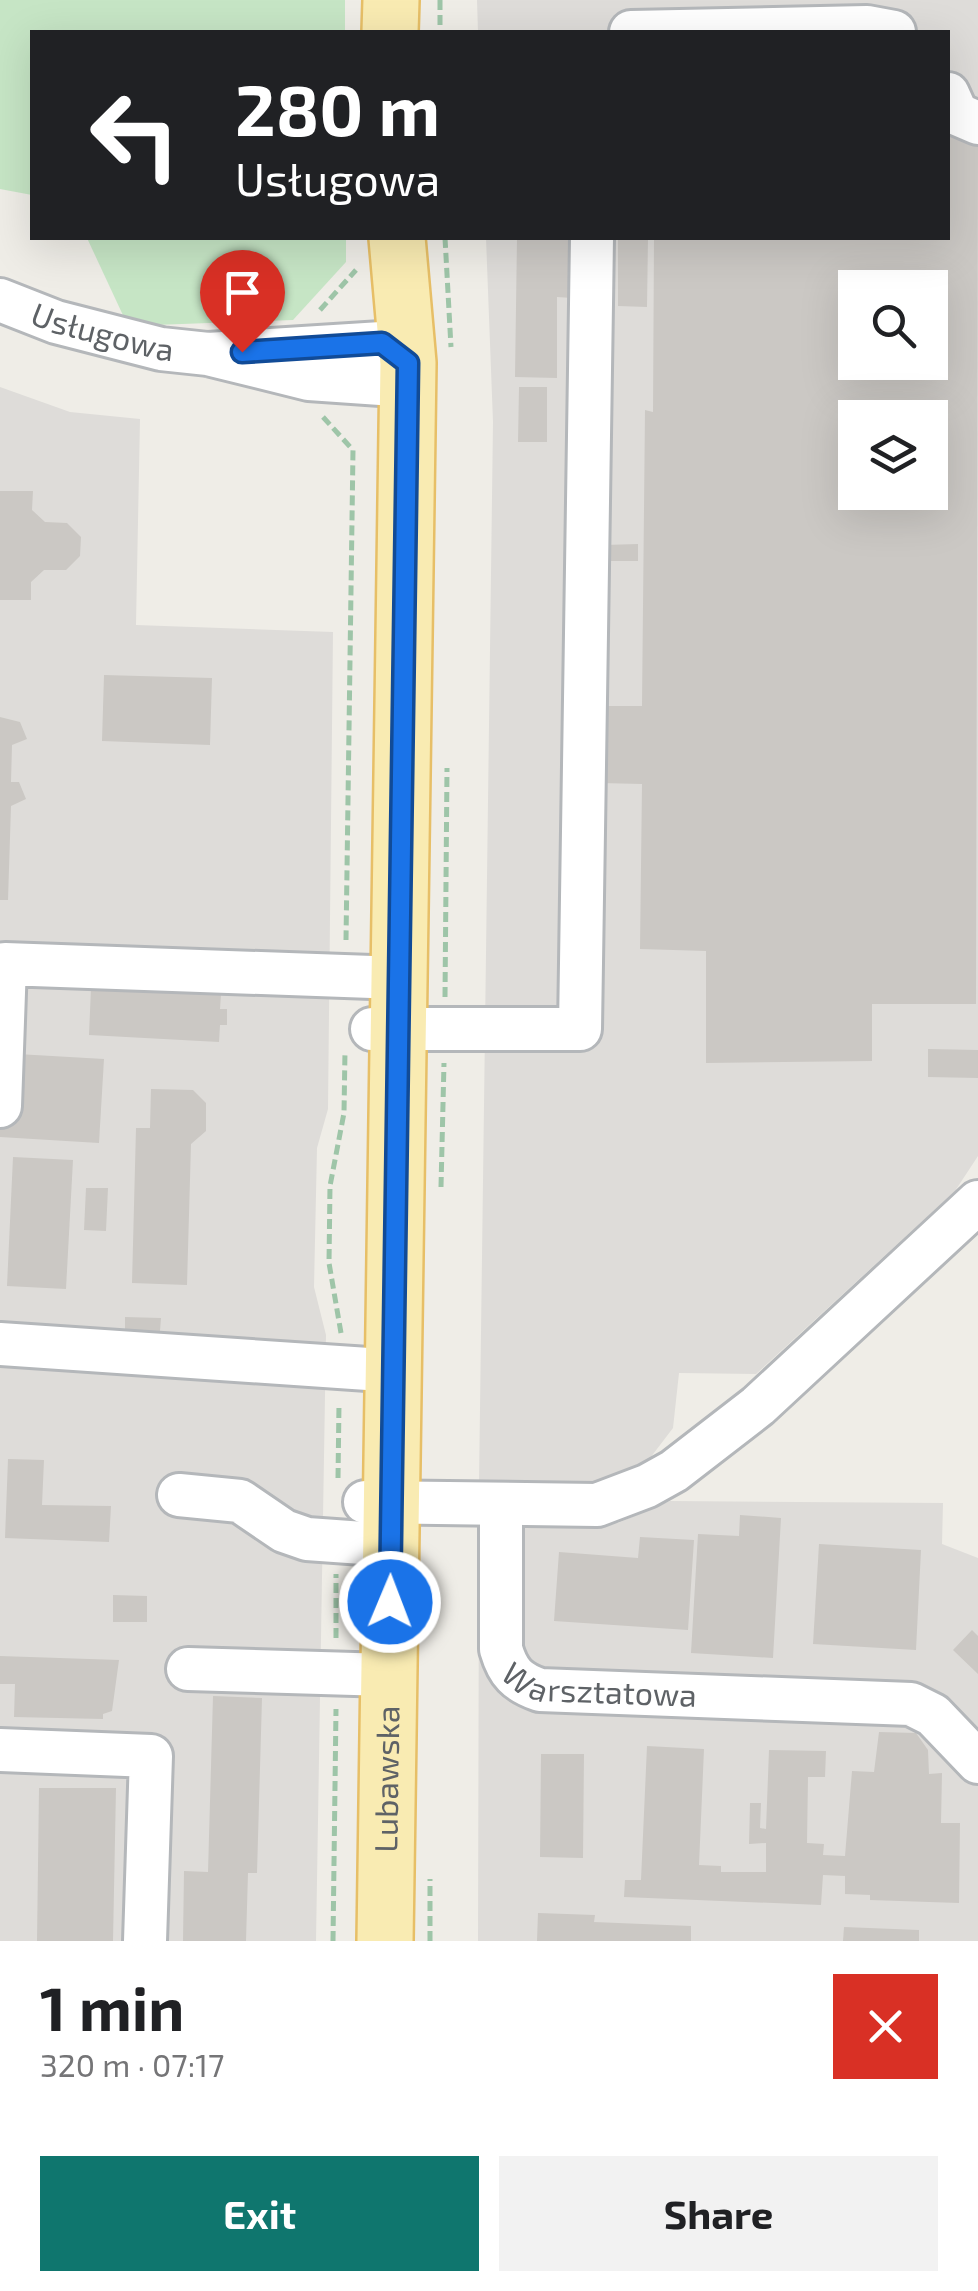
<!DOCTYPE html>
<meta charset="utf-8">
<style>
body{margin:0;font-family:"Exo 2",sans-serif;background:#f2f2f2;color:#202124;height:100vh;display:flex;flex-direction:column;font-size:38px;white-space:nowrap}
*{box-sizing:border-box;margin:0}
p{font-size:32px;color:#757577}
.icon{flex:none;width:55px;height:55px;fill:none;stroke:currentColor;stroke-width:2;stroke-linecap:round;stroke-linejoin:round}
.map{position:relative;height:1941px;overflow:hidden}
.side{display:flex;flex-direction:column;background:#fff;flex:1}
.side>*{flex:none}
.banner{position:absolute;left:30px;top:30px;width:920px;height:210px;border-radius:0px;box-shadow:0 10px 40px #0002;background:#202124;color:#fff;overflow:hidden}
.tools{position:absolute;left:838px;top:270px;display:grid;gap:20px}
.tools a{display:grid;place-items:center;width:110px;height:110px;border-radius:0px;background:#fff;box-shadow:0 10px 40px #0002;font-size:50px}
.pin{position:absolute;display:grid;place-items:center;width:85px;height:85px;color:#fff;margin:-102px -42px;border-radius:50% 50% 50% 0;rotate:-45deg;box-shadow:0 0 10px #0007}
.pin .icon{rotate:45deg}
.me{position:absolute;width:110px;margin:-55px;rotate:1deg;stroke-linejoin:round;filter:drop-shadow(0 0 8px #0008)}
.turn{display:flex;align-items:center;gap:35px;height:210px;padding:0 40px;font-size:45px}
.turn .icon{width:130px;height:130px;stroke-width:2.5}
.turn b{display:block;font-size:70px;line-height:85px}
.round{display:grid;place-items:center;flex:none;width:105px;height:105px;border-radius:0px;background:#f2f2f2}
.headline{display:flex;align-items:center;justify-content:space-between;height:170px;padding:0 40px}
h1{font-size:60px;font-weight:700;line-height:75px}
.action{display:flex;gap:20px;margin-top:auto;padding:20px 40px}
.action a{flex:1;height:115px;border-radius:0px;background:#0f766e;color:#fff;font-size:40px;font-weight:700;line-height:115px;text-align:center}
.action a+a{background:#f2f2f2;color:#202124}
.map>svg:first-child{display:block}
</style>
<div class="map">
<svg width="978" height="1941" viewBox="0 0 978 1941">
<rect width="100%" height="100%" fill="#efede7"/>
<g fill="#dedcd9" fill-rule="evenodd">
<path d="M477,0h501v1156l-23,35 -199,183 -77,-1 -6,55 -29,38 -48,21 -117,-2 14,-1063 -7,-184h462v-206h-470zM855,288h75v74h-75zM855,418h75v74h-75z"/>
<polygon points="0,387 70,412 140,419 136,625 333,632 328,1109 317,1148 314,1287 326,1335 316,1941 0,1941"/>
<polygon points="670,1501 943,1503 942,1544 978,1558 978,1941 478,1941 479,1542 525,1525 618,1523"/>
</g>
<g fill="#c6e5c5">
<polygon points="0,0 345,0 345,32 32,32 32,195 0,189"/>
<polygon points="87,238 346,238 346,262 293,320 128,326"/>
</g>
<g fill="#cbc8c4" fill-rule="evenodd">
<path d="M948,134h30l-2,870h-104v57l-166,2v-112l-66,-2 2,-165 -42,-1 -2,-77h44l3,-296 8,2 1,-174h294zM855,288h75v74h-75zM855,418h75v74h-75z"/>
<polygon points="517,238 572,238 572,298 557,297 557,378 515,377"/>
<polygon points="618,238 648,238 647,307 618,306"/>
<polygon points="519,387 547,387 547,442 518,442"/>
<polygon points="0,491 33,491 32,510 45,522 67,523 81,537 80,556 66,570 44,570 31,582 31,600 0,600"/>
<polygon points="638,544 638,561 604,561 604,545"/>
<polygon points="104,675 212,678 210,745 102,741"/>
<polygon points="0,717 20,722 27,739 12,745 11,782 19,782 26,799 11,806 8,900 0,900"/>
<polygon points="91,988 221,994 220,1009 227,1009 227,1025 220,1025 219,1042 89,1035"/>
<polygon points="928,1049 978,1050 978,1078 928,1077"/>
<polygon points="0,1053 104,1059 99,1143 0,1137"/>
<polygon points="151,1089 193,1090 206,1103 206,1131 191,1144 187,1285 132,1283 136,1128 150,1128"/>
<polygon points="13,1157 73,1160 66,1289 7,1286"/>
<polygon points="86,1188 108,1188 106,1231 84,1230"/>
<polygon points="125,1317 161,1318 160,1331 125,1330"/>
<polygon points="8,1459 44,1460 42,1505 111,1506 109,1542 5,1538"/>
<polygon points="740,1515 781,1518 773,1658 691,1653 698,1534 739,1536"/>
<polygon points="640,1537 694,1540 688,1630 554,1621 559,1552 638,1558"/>
<polygon points="819,1544 921,1550 916,1650 813,1644"/>
<polygon points="113,1595 147,1596 147,1622 113,1622"/>
<polygon points="972,1630 978,1636 978,1674 953,1650"/>
<polygon points="0,1656 119,1660 112,1711 103,1714 103,1719 14,1717 15,1684 0,1684"/>
<polygon points="213,1696 262,1698 257,1873 248,1873 246,1941 183,1941 184,1871 208,1872"/>
<polygon points="879,1732 916,1733 928,1750 929,1774 942,1773 941,1823 960,1823 959,1903 870,1900 870,1895 845,1894 845,1876 823,1875 821,1905 624,1897 625,1880 641,1880 647,1746 704,1749 699,1865 721,1866 721,1872 766,1872 766,1843 749,1844 750,1803 761,1803 760,1828 766,1829 769,1750 826,1751 825,1777 808,1777 807,1843 824,1844 823,1855 845,1856 852,1771 874,1772"/>
<polygon points="541,1754 584,1754 583,1858 540,1857"/>
<polygon points="39,1788 116,1788 113,1941 37,1941"/>
<polygon points="538,1913 595,1915 594,1922 691,1926 691,1941 537,1941"/>
<polygon points="844,1927 919,1930 919,1941 843,1941"/>
</g>
<g fill="none" stroke-linecap="round" stroke-linejoin="round">
<g stroke="#b4b7ba" stroke-width="48">
<g id="minor">
<polyline points="631,32 867,27 894,32"/>
<polyline points="948,94 957,114 978,123"/>
<path id="s1" d="M0,300l56,22 105,27 47,5 101,25 72,5 27,-21 -26,-20 -174,11"/>
<polyline points="372,1029 580,1029 592,238"/>
<polyline points="0,1106 5,964 400,978"/>
<polyline points="0,1344 368,1369"/>
<polyline points="179,1495 240,1501 284,1531 307,1539 391,1545"/>
<polyline points="365,1502 597,1505 647,1486 674,1471 758,1406 978,1202"/>
<path id="s2" d="M501,1505v144c7,24 16,33 39,41l371,14 22,11 45,47"/>
<polyline points="188,1669 388,1675"/>
<polyline points="0,1750 151,1756 145,1941"/>
</g>
</g>
<g stroke="#e7bf67" stroke-width="60">
<g id="major">
<polyline points="390,32 391,0"/>
<path id="s3" d="M385,1941l23,-1578 -11,-125"/>
</g>
</g>
<g stroke="#9ec5a8" stroke-width="5" stroke-dasharray="10 5" stroke-linecap="butt">
<polyline points="440,0 440,32"/>
<polyline points="445,238 451,347"/>
<polyline points="320,310 356,270"/>
<polyline points="323,417 353,450 346,940"/>
<polyline points="445,997 447,768"/>
<polyline points="441,1187 444,1063"/>
<polyline points="341,1333 329,1263 330,1186 344,1113 345,1051"/>
<polyline points="338,1478 339,1404"/>
<polyline points="336,1638 336,1574"/>
<polyline points="333,1941 336,1709"/>
<polyline points="430,1941 430,1879"/>
</g>
<use href="#minor" stroke="#fff" stroke-width="42"/>
<use href="#major" stroke="#f9ebb2" stroke-width="55"/>
</g>
<g fill="none" stroke-linecap="round" stroke-linejoin="round">
<g stroke="#114b97" stroke-width="25">
<polyline id="route" points="242,352 382,343 408,363 390,1602"/>
</g>
<use href="#route" stroke="#1a73e8" stroke-width="18"/>
</g>
<g text-anchor="middle" stroke-width="9" stroke-linejoin="round" paint-order="stroke">
<g font-size="32" fill="#5e6266" stroke="#fff">
<text dy="11" stroke="none"><textPath href="#s1" startOffset="108">Usługowa</textPath></text>
<text dy="11" stroke="none"><textPath href="#s2" startOffset="262">Warsztatowa</textPath></text>
<text dy="11" stroke="none"><textPath href="#s3" startOffset="162">Lubawska</textPath></text>
</g>
</g>
</svg>
<div class="tools">
<a><svg class="icon" aria-label="search" viewBox="0 0 24 24"><circle cx="10" cy="10" r="6"/><path d="M15 15l6 6"/></svg></a>
<a><svg class="icon" aria-label="layers" viewBox="0 0 24 24"><path d="M12 4l9 5-9 5-9-5zM3 14l9 5 9-5"/></svg></a>
</div>
<div class="pin" style="left:242px;top:352px;background:#d93025"><svg class="icon" aria-label="arrive" viewBox="0 0 24 24"><path d="M6 21V4h12l-3 4 3 4H6"/></svg></div>
<svg class="me" style="left:390px;top:1602px" viewBox="-20 -20 40 40"><circle r="17" fill="#1a73e8" stroke="#fff" stroke-width="3"/><path d="M0-11L8 9 0 5-8 9z" fill="#fff"/></svg>
<div class="banner">
<div class="turn"><svg class="icon" aria-label="left" viewBox="0 0 24 24"><path d="M17 20v-9H6M10 6l-5 5 5 5"/></svg><div><b>280 m</b>Usługowa</div></div>
</div>
</div>
<section class="side">
<div class="headline"><div><h1>1 min</h1><p>320 m · 07:17</p></div><a class="round" style="background:#d93025;color:#fff"><svg class="icon" aria-label="close" viewBox="0 0 24 24"><path d="M6 6l12 12M18 6L6 18"/></svg></a></div>
<div class="action"><a>Exit</a><a>Share</a></div>
</section>
